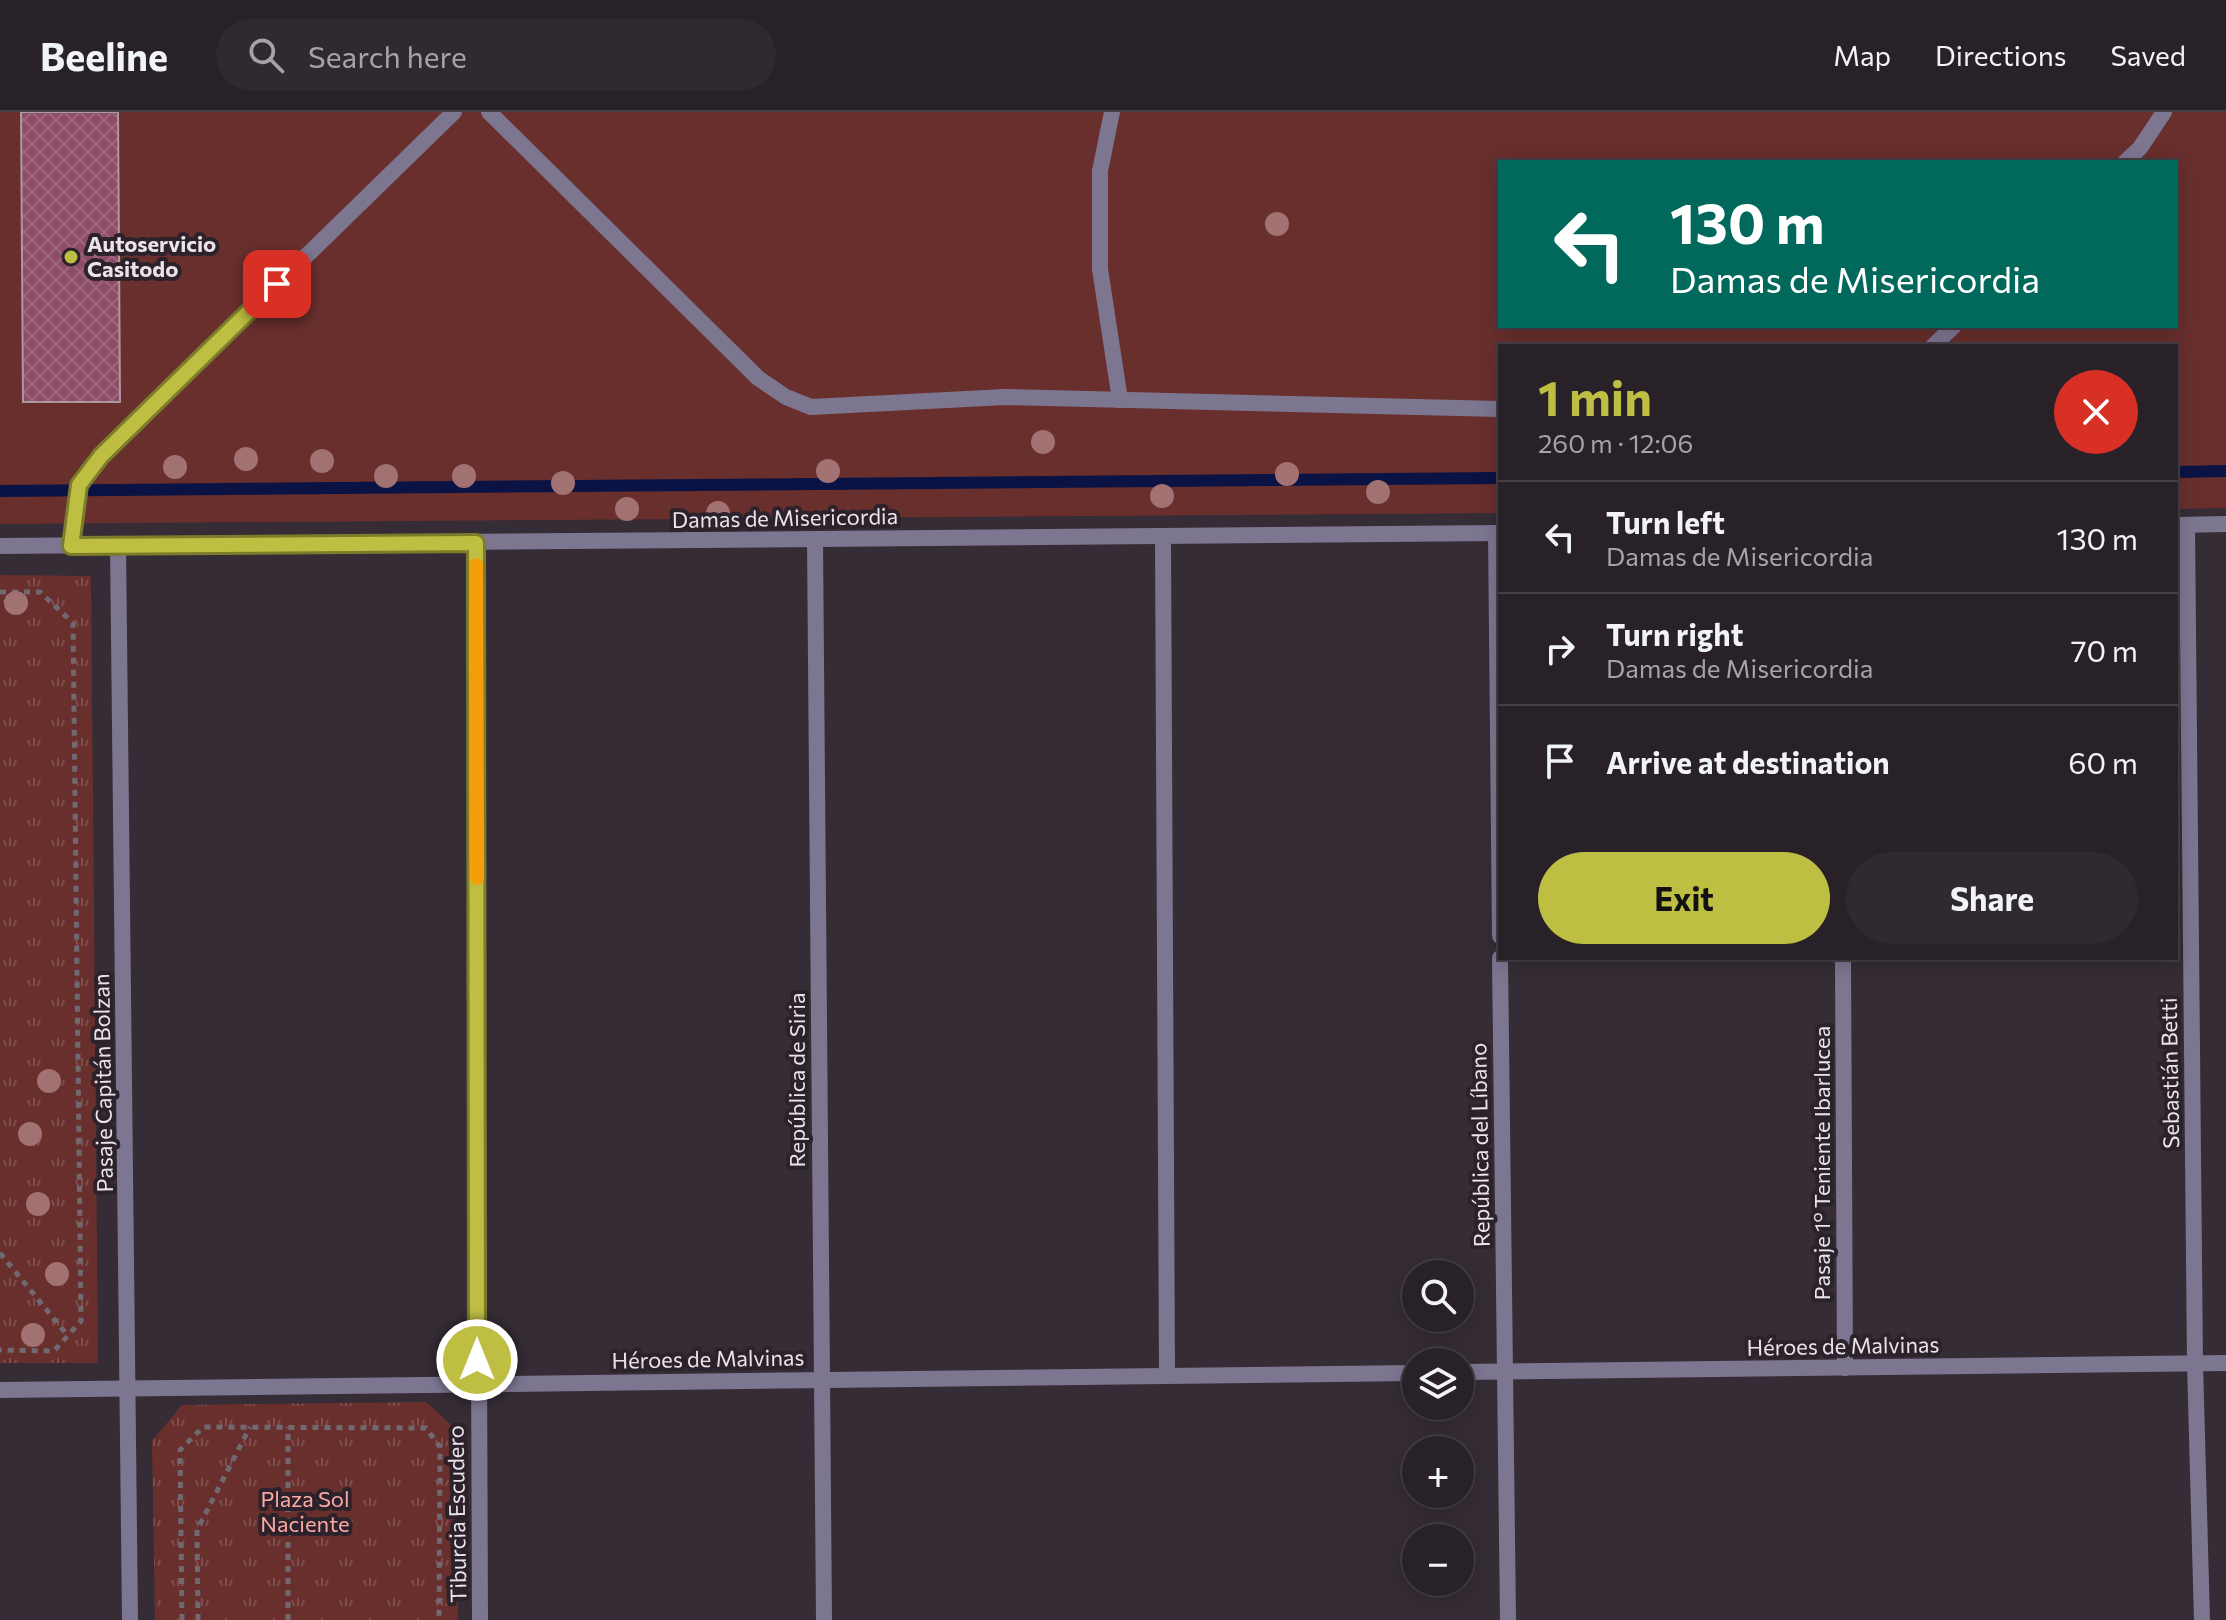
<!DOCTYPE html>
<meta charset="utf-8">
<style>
body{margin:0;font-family:Commissioner,sans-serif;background:#302930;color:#f1f3f6;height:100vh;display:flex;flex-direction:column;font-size:30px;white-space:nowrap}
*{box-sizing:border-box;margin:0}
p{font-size:26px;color:#a5a3a8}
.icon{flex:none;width:44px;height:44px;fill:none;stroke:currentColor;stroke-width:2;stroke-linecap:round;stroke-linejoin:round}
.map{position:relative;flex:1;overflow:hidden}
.sheet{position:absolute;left:1498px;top:232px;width:680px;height:616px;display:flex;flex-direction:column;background:#282128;border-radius:0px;box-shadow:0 4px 20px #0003,0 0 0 2px #443e45}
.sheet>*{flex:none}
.guide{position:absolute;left:1498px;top:48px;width:680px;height:168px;border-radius:0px;box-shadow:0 4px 20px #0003,0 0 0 2px #443e45;background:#00695c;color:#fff;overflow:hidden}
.buttons{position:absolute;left:1402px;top:1148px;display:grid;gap:16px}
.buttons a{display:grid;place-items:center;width:72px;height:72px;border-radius:50%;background:#282128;box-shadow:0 4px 20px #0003,0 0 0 2px #443e45;font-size:40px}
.pin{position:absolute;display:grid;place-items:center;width:68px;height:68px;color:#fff;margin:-34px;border-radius:16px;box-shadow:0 4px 12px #0006}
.me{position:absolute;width:88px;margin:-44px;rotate:0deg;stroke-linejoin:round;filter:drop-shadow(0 0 6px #0008)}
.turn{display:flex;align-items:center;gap:28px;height:168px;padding:0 40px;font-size:36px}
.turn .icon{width:104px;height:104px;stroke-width:2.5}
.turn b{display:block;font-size:56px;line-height:68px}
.round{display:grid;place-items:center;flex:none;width:84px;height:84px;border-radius:42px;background:#302930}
.summary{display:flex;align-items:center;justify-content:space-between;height:136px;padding:0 40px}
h1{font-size:48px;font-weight:700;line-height:60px;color:#bebf42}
.action{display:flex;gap:16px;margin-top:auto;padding:16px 40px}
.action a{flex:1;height:92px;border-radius:48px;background:#bebf42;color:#111;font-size:32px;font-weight:700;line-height:92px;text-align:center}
.action a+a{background:#302930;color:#f1f3f6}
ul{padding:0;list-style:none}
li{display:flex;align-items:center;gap:24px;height:112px;padding:0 40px;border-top:2px solid #443e45}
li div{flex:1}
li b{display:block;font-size:30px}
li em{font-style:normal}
header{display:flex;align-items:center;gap:48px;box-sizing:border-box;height:112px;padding:0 40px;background:#282128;border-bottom:2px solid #443e45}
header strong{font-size:38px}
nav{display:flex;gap:44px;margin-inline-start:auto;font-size:28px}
.search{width:560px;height:72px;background:#302930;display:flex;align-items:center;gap:20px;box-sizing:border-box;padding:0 28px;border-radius:44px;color:#a5a3a8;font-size:30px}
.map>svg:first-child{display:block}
</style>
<header>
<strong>Beeline</strong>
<div class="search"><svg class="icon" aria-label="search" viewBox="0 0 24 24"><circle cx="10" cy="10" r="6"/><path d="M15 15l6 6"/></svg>Search here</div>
<nav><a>Map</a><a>Directions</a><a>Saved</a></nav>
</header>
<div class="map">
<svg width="2226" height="1508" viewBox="0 0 2226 1508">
<defs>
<pattern id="park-tufts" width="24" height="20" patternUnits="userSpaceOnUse" patternTransform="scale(2)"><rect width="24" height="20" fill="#682f2d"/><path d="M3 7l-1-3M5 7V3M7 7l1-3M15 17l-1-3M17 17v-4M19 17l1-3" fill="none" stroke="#7e4d4c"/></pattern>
<pattern id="building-cross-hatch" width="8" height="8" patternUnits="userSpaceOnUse" patternTransform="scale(2)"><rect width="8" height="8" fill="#8d4d67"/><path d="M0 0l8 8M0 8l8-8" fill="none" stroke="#9d667d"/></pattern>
</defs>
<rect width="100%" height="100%" fill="#352c35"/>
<path fill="#682f2d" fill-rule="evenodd" d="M0,0h2226v396l-50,1v-163h-676v167l-1500,11zM1500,50h676v164h-676z"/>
<g fill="url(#park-tufts)">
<polygon points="0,463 91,464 98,1251 0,1251"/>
<polygon points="426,1290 457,1318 458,1508 155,1508 152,1329 182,1293"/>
</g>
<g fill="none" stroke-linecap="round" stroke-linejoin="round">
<g stroke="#0a1344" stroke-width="12">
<polyline points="2176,360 2226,359"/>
<polyline points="0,379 1500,366"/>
</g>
</g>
<polygon fill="url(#building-cross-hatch)" stroke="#aa9a9f" stroke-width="2" points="21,0 118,0 120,290 23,290"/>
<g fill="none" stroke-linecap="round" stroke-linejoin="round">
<g stroke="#716971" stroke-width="5" stroke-dasharray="6 6" stroke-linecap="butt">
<polyline points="0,480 40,480 73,511 81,1209 54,1239 0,1238"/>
<polyline points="0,1141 68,1224"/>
<polyline points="182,1508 180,1338 203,1315 426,1316 440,1335 439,1508"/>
<polyline points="198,1508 197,1418 250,1315"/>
<polyline points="288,1508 288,1315"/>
</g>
<g stroke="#7d7691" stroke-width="16">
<polyline points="2176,413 2226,412"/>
<polyline points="1163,424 1167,1264"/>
<polyline points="0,434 1500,421"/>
<polyline points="118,434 130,1508"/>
<polyline points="1843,846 1845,1256"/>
</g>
<g stroke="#7d7691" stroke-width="16">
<polyline points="489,0 758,266 786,285 811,295 1005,285 1500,297"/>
<polyline points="1112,0 1100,59 1100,157 1120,288"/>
<polyline points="2125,50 2140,36 2164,0"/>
<polyline points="1933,234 1954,214"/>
<polyline points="2187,413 2195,1251 2202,1508"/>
<polyline points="1496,421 1500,824"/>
<polyline points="815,428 824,1508"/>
<polyline points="476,431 480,1508"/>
<polyline points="71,434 79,373 101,344 454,0"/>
<polyline points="1500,846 1508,1508"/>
<polyline points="1460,1260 2226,1251"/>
<polyline points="0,1278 1416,1261"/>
</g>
</g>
<g fill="#a27172">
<circle cx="1277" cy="112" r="12"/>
<circle cx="1043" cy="330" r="12"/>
<circle cx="246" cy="347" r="12"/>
<circle cx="322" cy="349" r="12"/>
<circle cx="175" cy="355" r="12"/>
<circle cx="828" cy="359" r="12"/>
<circle cx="1287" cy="362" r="12"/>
<circle cx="386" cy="364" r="12"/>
<circle cx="464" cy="364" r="12"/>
<circle cx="563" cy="371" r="12"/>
<circle cx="1378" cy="380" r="12"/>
<circle cx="1162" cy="384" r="12"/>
<circle cx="627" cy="397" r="12"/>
<circle cx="718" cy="401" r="12"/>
<circle cx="16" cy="491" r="12"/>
<circle cx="49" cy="969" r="12"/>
<circle cx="30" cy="1022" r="12"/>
<circle cx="38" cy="1092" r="12"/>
<circle cx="57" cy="1162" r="12"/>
<circle cx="33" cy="1223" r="12"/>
</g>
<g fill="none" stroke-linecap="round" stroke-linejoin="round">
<g stroke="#7c7c2b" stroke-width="20">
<polyline id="route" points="277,172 101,344 79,373 71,434 476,431 477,1248"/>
</g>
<use href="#route" stroke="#bebf42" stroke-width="14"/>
<polyline stroke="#f59e0b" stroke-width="14" points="476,453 477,766"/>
</g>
<circle fill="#bebf42" stroke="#2b222b" stroke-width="3" cx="71" cy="145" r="8"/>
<g text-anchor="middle" stroke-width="8" stroke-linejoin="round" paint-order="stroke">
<g font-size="22" font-weight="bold" fill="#eae4ea" stroke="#2b222b" text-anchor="start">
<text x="87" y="140">Autoservicio<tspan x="87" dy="25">Casitodo</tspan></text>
</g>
<g font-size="22" fill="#eae4ea" stroke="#2b222b">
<text transform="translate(785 406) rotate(-1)" y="8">Damas de Misericordia</text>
<text transform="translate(2170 961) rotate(-91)" y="8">Sebastián Betti</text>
<text transform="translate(797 968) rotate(-90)" y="8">República de Siria</text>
<text transform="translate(103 971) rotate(-91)" y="8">Pasaje Capitán Bolzan</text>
<text transform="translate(1480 1033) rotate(-91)" y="8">República del Líbano</text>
<text transform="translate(1822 1051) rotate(-90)" y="8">Pasaje 1º Teniente Ibarlucea</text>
<text transform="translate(1843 1234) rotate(-1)" y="8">Héroes de Malvinas</text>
<text transform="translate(708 1247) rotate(-1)" y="8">Héroes de Malvinas</text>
<text transform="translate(457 1402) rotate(-91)" y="8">Tiburcia Escudero</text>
</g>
<g font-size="22" fill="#fca9a4" stroke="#2b222b">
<text x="305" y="1395">Plaza Sol<tspan x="305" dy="25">Naciente</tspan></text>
</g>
</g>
</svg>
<div class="buttons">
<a><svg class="icon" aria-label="search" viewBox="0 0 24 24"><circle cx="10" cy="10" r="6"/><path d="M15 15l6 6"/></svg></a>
<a><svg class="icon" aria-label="layers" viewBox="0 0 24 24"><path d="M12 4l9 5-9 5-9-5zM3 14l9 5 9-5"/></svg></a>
<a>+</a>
<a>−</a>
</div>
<div class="pin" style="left:277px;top:172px;background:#d93025"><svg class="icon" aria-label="arrive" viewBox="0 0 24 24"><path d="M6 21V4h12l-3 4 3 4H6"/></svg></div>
<svg class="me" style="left:477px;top:1248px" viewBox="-20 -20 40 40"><circle r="17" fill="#bebf42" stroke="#fff" stroke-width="3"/><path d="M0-11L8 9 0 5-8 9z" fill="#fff"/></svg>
<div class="guide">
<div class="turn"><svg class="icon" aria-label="left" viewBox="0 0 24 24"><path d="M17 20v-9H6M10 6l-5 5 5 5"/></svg><div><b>130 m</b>Damas de Misericordia</div></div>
</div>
<section class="sheet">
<div class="summary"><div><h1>1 min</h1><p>260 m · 12:06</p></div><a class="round" style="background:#d93025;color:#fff"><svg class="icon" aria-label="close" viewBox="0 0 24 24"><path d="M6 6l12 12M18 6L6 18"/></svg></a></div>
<ul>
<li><svg class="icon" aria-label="left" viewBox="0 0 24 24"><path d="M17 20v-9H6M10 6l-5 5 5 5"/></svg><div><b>Turn left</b><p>Damas de Misericordia</p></div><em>130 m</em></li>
<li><svg class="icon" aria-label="right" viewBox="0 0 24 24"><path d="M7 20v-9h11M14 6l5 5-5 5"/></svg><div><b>Turn right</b><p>Damas de Misericordia</p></div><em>70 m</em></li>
<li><svg class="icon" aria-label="arrive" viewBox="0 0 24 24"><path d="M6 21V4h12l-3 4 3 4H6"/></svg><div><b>Arrive at destination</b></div><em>60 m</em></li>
</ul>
<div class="action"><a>Exit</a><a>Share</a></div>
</section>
</div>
